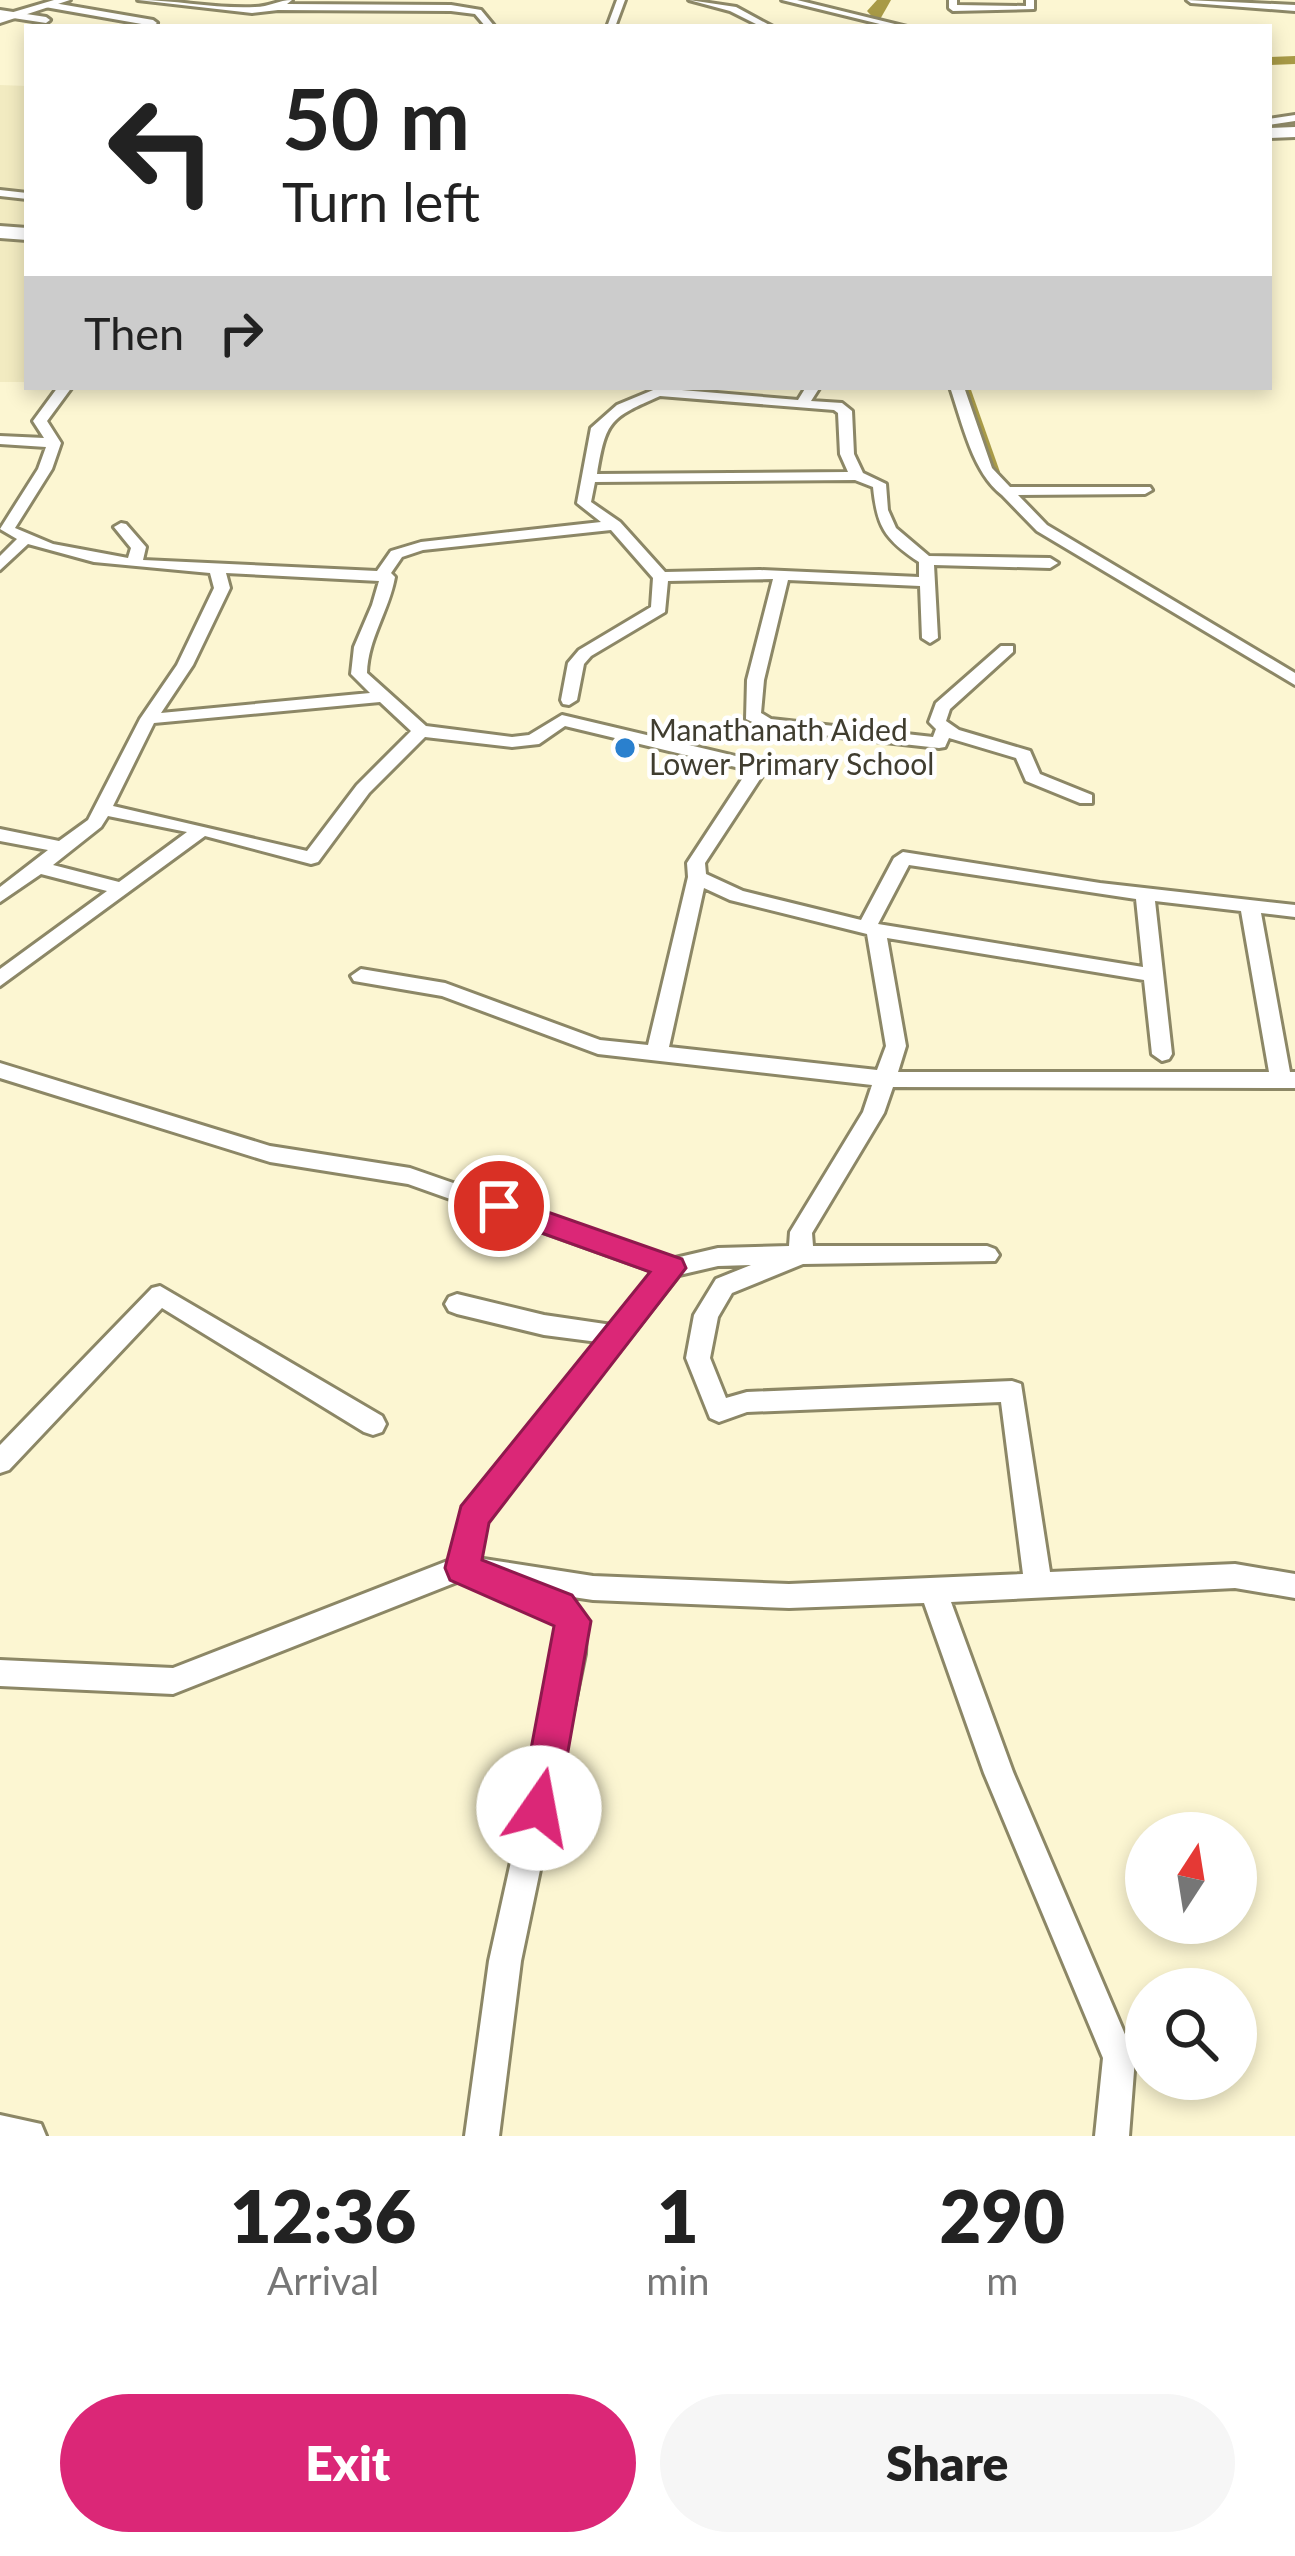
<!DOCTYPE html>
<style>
body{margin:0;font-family:Lato,sans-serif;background:#f6f6f6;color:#222;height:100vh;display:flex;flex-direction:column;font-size:45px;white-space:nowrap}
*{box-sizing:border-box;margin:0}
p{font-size:39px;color:#767676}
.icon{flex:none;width:66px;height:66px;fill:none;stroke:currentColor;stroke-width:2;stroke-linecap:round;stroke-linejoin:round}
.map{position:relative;height:2136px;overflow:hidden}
.details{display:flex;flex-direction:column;background:#fff;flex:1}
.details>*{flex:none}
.banner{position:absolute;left:24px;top:24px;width:1248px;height:366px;border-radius:0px;box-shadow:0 6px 18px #0003;background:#fff;color:#222;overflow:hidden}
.needle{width:78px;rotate:12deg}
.controls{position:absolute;left:1125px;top:1812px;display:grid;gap:24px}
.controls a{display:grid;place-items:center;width:132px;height:132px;border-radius:50%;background:#fff;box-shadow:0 6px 18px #0003;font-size:60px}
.pin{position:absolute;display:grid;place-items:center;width:102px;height:102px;color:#fff;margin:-51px;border:6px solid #fff;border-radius:50%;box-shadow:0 3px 12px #0007}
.me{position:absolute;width:132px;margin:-66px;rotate:12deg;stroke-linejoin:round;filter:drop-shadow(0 0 9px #0008)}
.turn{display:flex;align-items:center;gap:42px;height:252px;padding:0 60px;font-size:54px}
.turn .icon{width:156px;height:156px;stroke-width:2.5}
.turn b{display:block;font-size:84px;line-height:102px}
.then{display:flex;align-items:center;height:114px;padding:0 60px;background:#0003;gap:24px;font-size:45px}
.eta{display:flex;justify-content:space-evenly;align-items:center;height:204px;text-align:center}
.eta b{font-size:72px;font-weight:800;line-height:84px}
.action{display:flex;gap:24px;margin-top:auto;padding:24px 60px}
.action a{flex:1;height:138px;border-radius:72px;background:#db2777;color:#fff;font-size:48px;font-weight:800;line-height:138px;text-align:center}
.action a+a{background:#f6f6f6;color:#222}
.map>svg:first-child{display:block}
</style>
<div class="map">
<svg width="1295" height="2136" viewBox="0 0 1295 2136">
<rect width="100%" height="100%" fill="#fcf6d2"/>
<g fill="#f2ebc1">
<polygon points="0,85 27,86 27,228 0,226"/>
<polygon points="0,239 27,241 27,382 0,382"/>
</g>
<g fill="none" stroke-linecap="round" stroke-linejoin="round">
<polygon fill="#a89a46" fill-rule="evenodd" points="958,387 970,387 1000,472 998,475 988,472"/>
<g fill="#a89a46" fill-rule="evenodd">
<polygon points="877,0 891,0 878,23 867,11"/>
<polygon points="1295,56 1295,64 1269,65 1269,57"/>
</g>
<g stroke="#8c8766" stroke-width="6">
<g id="street">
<path d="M138,0c39,0 78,9 117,7 14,0 24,-7 37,-7l-5,4 164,1 30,5 14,17h-9l-11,-13 -24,-3 -173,-1 -26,3z"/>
<polygon points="617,0 625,0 615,27 607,27"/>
<polygon points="689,0 736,7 773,27 762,27 730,11"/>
<polygon points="782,0 797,0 907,27 892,27"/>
<polygon points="949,0 957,0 957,5 1026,6 1026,0 1034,0 1034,9 953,11 949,8"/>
<polygon points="1187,0 1295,5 1295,11 1191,3"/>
<polygon points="48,2 153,20 157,23 153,26 45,7"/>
<polygon points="0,10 46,17 50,20 46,23 0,16"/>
<polygon points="1295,115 1295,121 1269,125 1269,119"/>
<polygon points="0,190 27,193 27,199 0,196"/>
<path d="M58,387h14l-25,34 14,22 -9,26 -37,59 38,16 75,14 3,-10 -17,-21 7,-4 5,1 20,23 -3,13 234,11 14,-20 30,-9 180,-20 -24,-19 14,-75 26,-23 41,-17 140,12 8,-13h14l-9,14 31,2 10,8 2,43 9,19 23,11 2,26 8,18 33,28 121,2 8,5 -8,5 -116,-3 4,73 -8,5 -8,-5 -2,-52 -132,-6 -24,100 -3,33 10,6 162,18 3,-8 -7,-7 7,-19 65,-57h12v6l-63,57 -4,12 13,9 71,21 10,23 52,21v8h-12l-54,-22 -10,-23 -67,-20 -4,9 -6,1 -172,-19 -21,-10 1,-39 26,-101 -105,2 -3,31 -74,44 -7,8 -7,36 -8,5 -6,-1 -2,-4 7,-37 11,-13 72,-43 2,-29 -42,-48 -188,20 -21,7 -11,16 4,4c-6,34 -27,61 -28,96l59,53 86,11 17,-2 33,-20 203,48 3,4 -63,96 1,11 37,17 118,29 33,-62 9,-6 197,31 195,22v12l-34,-4 29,159h5v16l-402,-1 -9,26 -72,120 1,13h174l8,3 4,6 -4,6 -192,3 -71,29 -14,24 -8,41 16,40 21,-6 265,-11 9,3 29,188 185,-8 60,10v24l-60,-10 -284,14 62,170 122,286 -6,78h-34l8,-78 -119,-285 -60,-170 -135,5 -196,-8 -27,-4c22,18 20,32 19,58l-64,307 -22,175h-34l24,-175 68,-307 2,-29 -9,-10 -64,-23 -3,-9 -21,-3 -289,114 -173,-8v-26l173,8 277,-108 14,-51 134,-167 -54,-7 -87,-21 -8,-3 -4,-7 4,-7 8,-3 87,21 68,10 43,-53 -247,-88 -138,-22 -270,-84v-15l270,83 140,22 261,91 47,-11 71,-2 1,-14 73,-120 9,-27 -274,-31 -156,-58 -88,-15 -3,-5 10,-7 84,14 155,57 48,5 40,-168 -1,-14 61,-93 -183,-44 -26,18 -27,3 -87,-10 -56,56 -51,69 -7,2 -106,-28 -205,150v-17l107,-78 -66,-17 -41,28v-15l48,-37 -48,-9v-12l59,12 29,-21 52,-101 37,-54 37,-77 -4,-15 -116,-11 -66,-18 -28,26v-14l17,-17 -17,-10 38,-60 8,-22 -46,-3v-8l44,2 -11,-17zM660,396l174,14 4,3 2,41 8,18 -251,2c9,-54 13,-56 63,-78zM855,480l18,7c4,39 11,52 46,75v15l-159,-7 -95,2 -45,-50 -29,-20 4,-20zM226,573l153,8 -7,24 -18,42 -3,27 19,19 -209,20 32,-48 37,-77zM380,702l31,29 -54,54 -50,66 -194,-45 41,-83zM108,816l79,16 -68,50 -66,-17 48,-38zM909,865l227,34 7,68 -265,-43zM704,888l26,12 137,34 19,112 -9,24 -208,-23zM1155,901l86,10 28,161h-371l8,-26 -19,-108 257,42 8,74 10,7 7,-2 3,-5zM751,1265l-35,14 -22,36 -8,43 24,60 9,4 28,-10 254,-10 22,172 -234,10 -196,-8 -116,-18 8,-36 194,-247 39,-9z"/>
<path d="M950,387h14l28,81 18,19h140l2,3 -7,4 -127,1 29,30 248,148v12l-258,-154 -35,-36c-29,-22 -39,-70 -52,-108z"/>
<polygon points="160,1286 382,1416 386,1424 382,1432 373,1435 364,1432 162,1308 9,1470 0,1473 0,1445 152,1288"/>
<polygon points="0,2115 41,2124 46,2136 0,2136"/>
</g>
</g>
<g stroke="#8c8766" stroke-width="6">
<polygon id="secondary" points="54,0 70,0 0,23 0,16"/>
</g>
<g stroke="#8c8766" stroke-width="6">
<g id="highway">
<polygon points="1295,127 1295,137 1269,138 1269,128"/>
<polygon points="0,226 27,228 27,240 0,238"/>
</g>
</g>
<use href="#street" fill="#fff" fill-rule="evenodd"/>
<use href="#secondary" fill="#fff" fill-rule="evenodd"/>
<use href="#highway" fill="#fff" fill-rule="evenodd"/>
</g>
<polygon fill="#db2777" stroke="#8e194d" stroke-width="3" points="499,1195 682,1259 686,1268 489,1523 482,1560 572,1595 591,1621 558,1808 553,1822 539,1828 525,1822 520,1808 554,1626 450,1580 445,1568 461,1506 650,1272 489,1214 485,1206"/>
<circle fill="#2a80ce" stroke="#fff" stroke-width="4.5" cx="625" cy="748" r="12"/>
<g text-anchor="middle" stroke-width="9" stroke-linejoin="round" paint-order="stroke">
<g font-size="30" fill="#403d2f" stroke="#fff" text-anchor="start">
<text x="649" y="741">Manathanath Aided<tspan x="649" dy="34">Lower Primary School</tspan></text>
</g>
</g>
</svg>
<div class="controls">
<a><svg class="needle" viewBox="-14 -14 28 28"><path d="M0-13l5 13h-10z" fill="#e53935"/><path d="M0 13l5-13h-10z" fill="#767676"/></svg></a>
<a><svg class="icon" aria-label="search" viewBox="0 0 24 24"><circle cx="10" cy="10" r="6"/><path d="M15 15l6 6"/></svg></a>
</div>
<div class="pin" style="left:499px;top:1206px;background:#d93025"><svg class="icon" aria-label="arrive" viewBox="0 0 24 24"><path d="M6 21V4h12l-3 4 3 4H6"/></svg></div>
<svg class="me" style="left:539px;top:1808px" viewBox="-20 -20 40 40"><circle r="19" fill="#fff"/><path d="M0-13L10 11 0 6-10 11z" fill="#db2777"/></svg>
<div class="banner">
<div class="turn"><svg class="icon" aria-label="left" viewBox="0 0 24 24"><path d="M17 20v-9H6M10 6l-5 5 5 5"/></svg><div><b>50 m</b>Turn left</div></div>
<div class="then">Then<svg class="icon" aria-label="right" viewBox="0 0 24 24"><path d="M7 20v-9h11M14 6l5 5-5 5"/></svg></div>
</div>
</div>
<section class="details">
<div class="eta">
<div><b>12:36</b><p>Arrival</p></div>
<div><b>1</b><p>min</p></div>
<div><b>290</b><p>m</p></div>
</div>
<div class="action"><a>Exit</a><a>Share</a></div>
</section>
